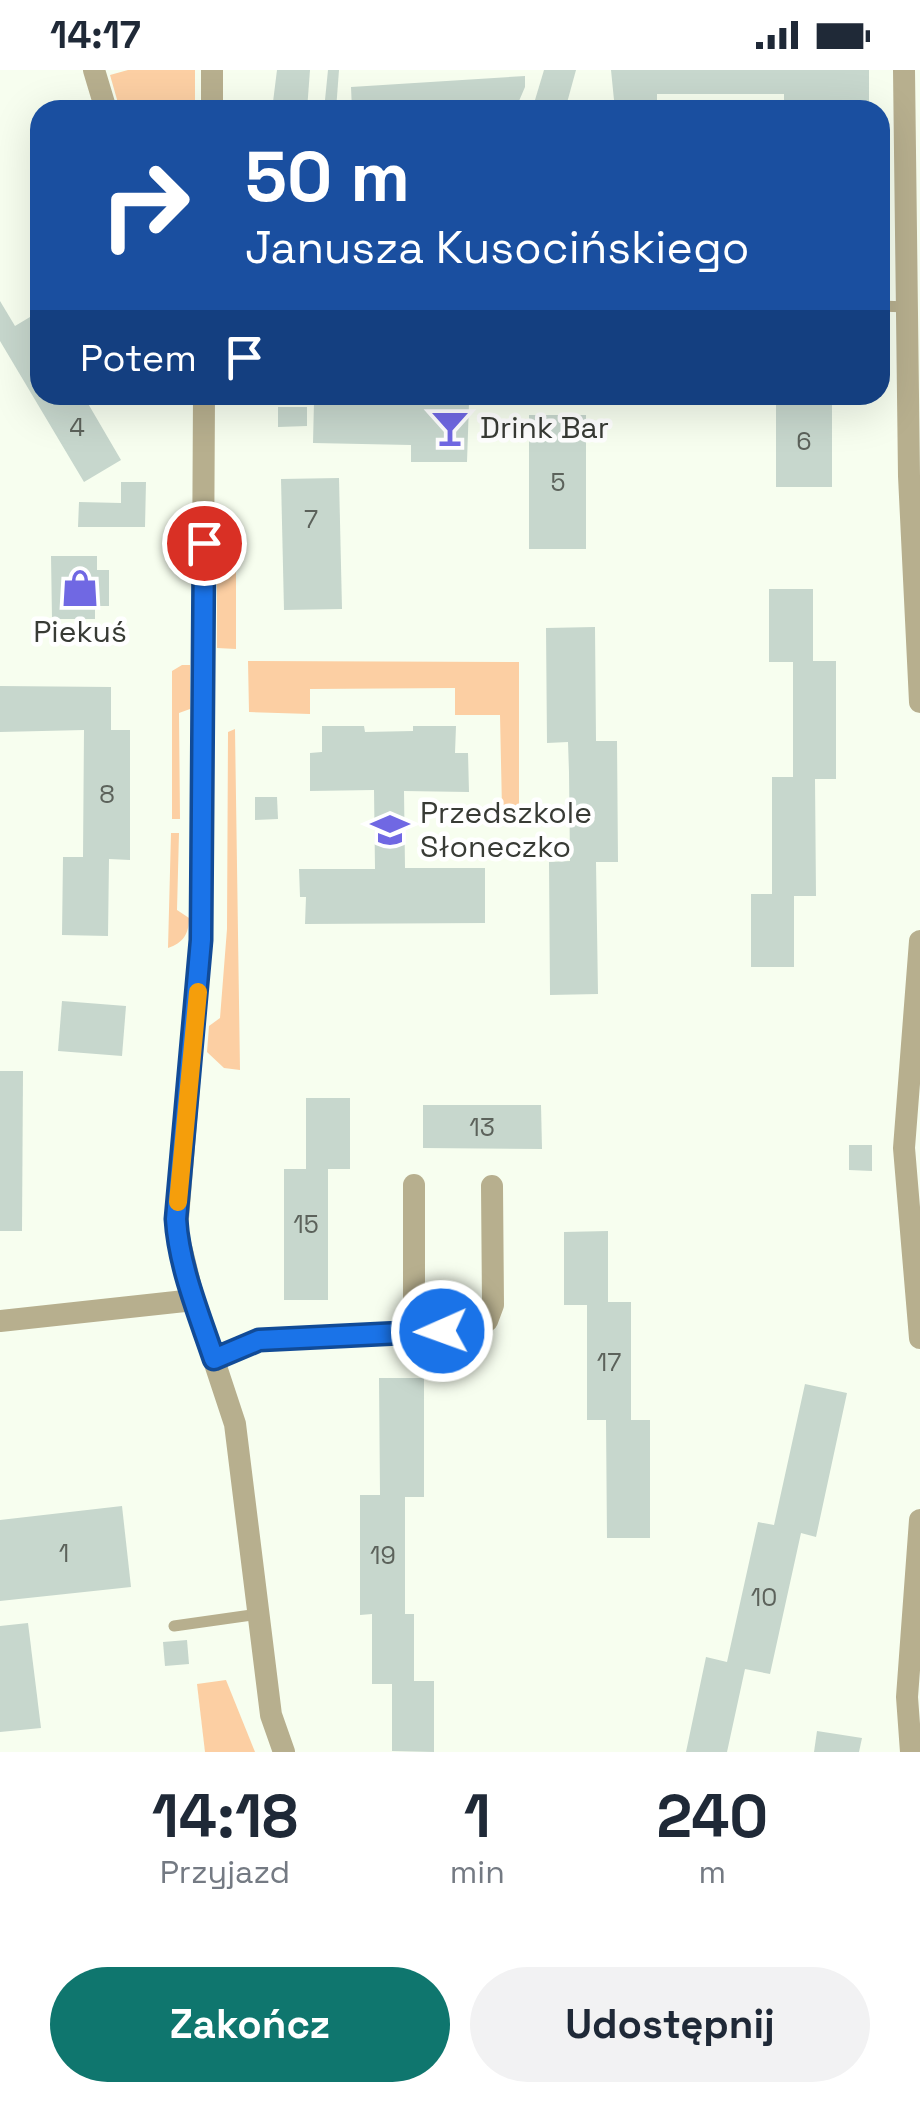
<!DOCTYPE html>
<html lang="pl">
<meta charset="utf-8">
<style>
body{margin:0;font-family:"Space Grotesk",sans-serif;background:#f2f2f3;color:#1f2937;height:100vh;display:flex;flex-direction:column;font-size:38px;white-space:nowrap}
*{box-sizing:border-box;margin:0}
p{font-size:32px;color:#747a83}
.icon{flex:none;width:55px;height:55px;fill:none;stroke:currentColor;stroke-width:2;stroke-linecap:round;stroke-linejoin:round}
.map{position:relative;height:1682px;overflow:hidden}
.details{display:flex;flex-direction:column;background:#fff;flex:1}
.details>*{flex:none}
.top-card{position:absolute;left:30px;top:30px;width:860px;height:305px;border-radius:30px;box-shadow:0 10px 40px #0002;background:#1a4fa0;color:#fff;overflow:hidden}
.pin{position:absolute;display:grid;place-items:center;width:85px;height:85px;color:#fff;margin:-42px;border:5px solid #fff;border-radius:50%;box-shadow:0 2px 10px #0007}
.me{position:absolute;width:110px;margin:-55px;rotate:268deg;stroke-linejoin:round;filter:drop-shadow(0 0 8px #0008)}
.turn{display:flex;align-items:center;gap:35px;height:210px;padding:0 50px;font-size:45px}
.turn .icon{width:130px;height:130px;stroke-width:2.5}
.turn b{display:block;font-size:70px;line-height:85px}
.then{display:flex;align-items:center;height:95px;padding:0 50px;background:#0003;gap:20px;font-size:38px}
.eta{display:flex;justify-content:space-evenly;align-items:center;height:170px;text-align:center}
.eta b{font-size:60px;font-weight:800;line-height:70px}
.cta{display:flex;gap:20px;margin-top:auto;padding:20px 50px}
.cta a{flex:1;height:115px;border-radius:60px;background:#0f766e;color:#fff;font-size:40px;font-weight:800;line-height:115px;text-align:center}
.cta a+a{background:#f2f2f3;color:#1f2937}
.status{display:flex;justify-content:space-between;align-items:center;height:70px;padding:0 50px;background:#fff;direction:ltr}
.status svg{height:28px;fill:currentColor}
.map>svg:first-child{display:block}
</style>
<div class="status"><b>14:17</b><svg viewBox="0 0 49 12"><path d="M0 12V9h3v3zM5 12V6h3v6zM10 12V3h3v9zM15 12V0h3v12zM26 1h20v11H26zM47 4h2v5h-2z"/></svg></div>
<div class="map">
<svg width="920" height="1682" viewBox="0 0 920 1682">
<rect width="100%" height="100%" fill="#f7feef"/>
<g fill="#fccfa3">
<polygon points="128,0 195,0 195,40 120,40 110,5"/>
<polygon points="217,502 236,502 236,579 217,578"/>
<polygon points="248,591 519,592 519,740 502,739 500,645 455,645 455,618 310,619 310,644 249,642"/>
<polygon points="182,595 190,595 190,639 179,643 180,749 172,749 172,601"/>
<polygon points="235,659 240,1000 224,998 207,982 209,956 220,948 227,859 228,662"/>
<path d="M171,763h8l-2,77 12,8c0,16 -6,25 -21,30z"/>
<polygon points="226,1610 255,1682 205,1682 197,1614"/>
</g>
<g fill="#c7d7cd">
<polygon points="277,0 310,0 307,40 272,40"/>
<polygon points="328,0 339,0 336,40 324,40"/>
<polygon points="544,0 576,0 565,40 532,40"/>
<polygon points="611,0 869,0 869,40 784,40 784,24 657,24 657,40 615,40"/>
<polygon points="525,6 525,17 516,38 457,40 456,31 434,33 435,40 414,40 413,34 391,36 391,40 352,40 351,17"/>
<polygon points="0,231 15,256 35,244 40,252 40,325 83,325 121,390 84,412 0,271"/>
<rect x="776" y="325" width="56" height="92"/>
<polygon points="373,329 469,333 467,392 411,392 411,375 313,373 314,332"/>
<polygon points="278,337 307,337 307,356 278,357"/>
<rect x="529" y="345" width="57" height="134"/>
<polygon points="339,408 342,539 284,540 281,409"/>
<polygon points="121,412 146,412 145,457 78,457 79,432 121,433"/>
<polygon points="51,486 97,486 97,500 109,500 109,536 95,536 95,549 52,549"/>
<polygon points="769,519 813,519 813,591 836,591 836,709 815,709 816,826 794,826 794,897 751,897 751,824 772,824 772,707 793,707 793,592 769,592"/>
<polygon points="595,557 596,671 617,671 618,792 596,792 598,924 550,925 549,792 570,791 569,702 568,672 547,673 546,558"/>
<polygon points="0,616 111,617 111,660 130,660 130,790 109,789 108,866 62,865 63,787 83,787 84,660 0,662"/>
<polygon points="322,656 364,656 365,662 413,661 413,656 456,656 455,683 468,683 469,722 404,721 405,798 485,798 485,853 305,854 306,827 300,827 299,799 375,799 374,720 310,721 310,683 322,682"/>
<polygon points="255,727 277,727 278,749 255,750"/>
<polygon points="62,931 126,936 122,986 58,981"/>
<polygon points="0,1001 23,1001 22,1161 0,1161"/>
<polygon points="306,1028 350,1028 350,1099 328,1099 328,1230 284,1230 284,1099 306,1099"/>
<polygon points="423,1035 541,1035 542,1079 423,1078"/>
<polygon points="849,1075 872,1075 872,1101 849,1100"/>
<polygon points="608,1161 608,1232 631,1232 631,1350 650,1350 650,1468 607,1468 606,1350 587,1350 587,1235 564,1235 564,1162"/>
<polygon points="379,1308 424,1308 424,1427 405,1427 405,1544 414,1544 414,1611 434,1611 434,1682 392,1681 392,1614 372,1614 372,1544 360,1545 360,1425 380,1425"/>
<polygon points="805,1314 847,1323 816,1467 801,1463 770,1604 745,1599 727,1682 686,1682 706,1587 727,1592 758,1452 774,1455"/>
<polygon points="122,1436 131,1517 0,1531 0,1450"/>
<polygon points="28,1553 41,1658 0,1662 0,1556"/>
<polygon points="187,1570 189,1594 165,1596 163,1572"/>
<polygon points="817,1661 862,1668 859,1682 814,1682"/>
</g>
<g fill="none" stroke-linecap="round" stroke-linejoin="round">
<g stroke="#b7af8e" stroke-width="11">
<polyline points="671,40 768,36 768,40"/>
<polyline points="880,236 907,237"/>
<polyline points="174,1556 259,1544"/>
</g>
<g stroke="#b7af8e" stroke-width="22">
<polyline points="94,0 106,40"/>
<polyline points="212,0 212,40"/>
<polyline points="904,0 909,406 920,632"/>
<polyline points="204,325 201,870 177,1160 194,1230 235,1354 271,1645 284,1682"/>
<polyline points="920,871 904,1078 920,1268"/>
<polyline points="414,1115 414,1262"/>
<polyline points="0,1251 194,1230"/>
<polyline points="214,1289 259,1270 471,1260 487,1251 493,1235 492,1116"/>
<polyline points="911,1682 907,1627 920,1450"/>
</g>
</g>
<g fill="none" stroke-linecap="round" stroke-linejoin="round">
<g stroke="#114b97" stroke-width="25">
<path id="route" d="M204,473l-3,397 -25,279c3,48 23,95 38,140l45,-19 183,-9"/>
</g>
<use href="#route" stroke="#1a73e8" stroke-width="18"/>
<polyline stroke="#f59e0b" stroke-width="18" points="178,1132 198,922"/>
</g>
<defs>
<g id="bar-bare" transform="scale(3)"><path d="M-6-5H6L.8 .8V4.5H3.5V6h-7V4.5H-.8V.8Z" fill="#7068e3" stroke="#fff" stroke-width="2.5" paint-order="stroke"/></g>
<g id="shop-bare" transform="scale(3)"><path d="M-5-2.5h2.3a2.7 3.5 0 0 1 5.4 0H5L5.5 6h-11ZM-1.5-2.5h3a1.5 2.3 0 0 0-3 0Z" fill="#7068e3" stroke="#fff" stroke-width="2.5" paint-order="stroke"/></g>
<g id="school-bare" transform="scale(3)"><path d="M0-5L7-2L0 1L-7-2ZM-4 1L0 2.5L4 1V4Q0 6-4 4Z" fill="#7068e3" stroke="#fff" stroke-width="2.5" paint-order="stroke"/></g>
</defs>
<g fill-rule="evenodd">
<use href="#bar-bare" x="450" y="358"/>
<use href="#shop-bare" x="80" y="518"/>
<use href="#school-bare" x="390" y="760"/>
</g>
<g text-anchor="middle" stroke-width="9" stroke-linejoin="round" paint-order="stroke">
<g font-size="25" fill="#5c625b">
<text x="77" y="366">4</text>
<text x="804" y="380">6</text>
<text x="558" y="421">5</text>
<text x="311" y="458">7</text>
<text x="107" y="733">8</text>
<text x="482" y="1066">13</text>
<text x="306" y="1163">15</text>
<text x="609" y="1301">17</text>
<text x="64" y="1492">1</text>
<text x="383" y="1494">19</text>
<text x="764" y="1536">10</text>
</g>
<g font-size="30" fill="#383b35" stroke="#fff" text-anchor="start">
<text x="480" y="368">Drink Bar</text>
<text x="80" y="572" text-anchor="middle">Piekuś</text>
<text x="420" y="753">Przedszkole<tspan x="420" dy="34">Słoneczko</tspan></text>
</g>
</g>
</svg>
<div class="pin" style="left:204px;top:473px;background:#d93025"><svg class="icon" aria-label="arrive" viewBox="0 0 24 24"><path d="M6 21V4h12l-3 4 3 4H6"/></svg></div>
<svg class="me" style="left:442px;top:1261px" viewBox="-20 -20 40 40"><circle r="17" fill="#1a73e8" stroke="#fff" stroke-width="3"/><path d="M0-11L8 9 0 5-8 9z" fill="#fff"/></svg>
<div class="top-card">
<div class="turn"><svg class="icon" aria-label="right" viewBox="0 0 24 24"><path d="M7 20v-9h11M14 6l5 5-5 5"/></svg><div><b>50 m</b>Janusza Kusocińskiego</div></div>
<div class="then">Potem<svg class="icon" aria-label="arrive" viewBox="0 0 24 24"><path d="M6 21V4h12l-3 4 3 4H6"/></svg></div>
</div>
</div>
<section class="details">
<div class="eta">
<div><b>14:18</b><p>Przyjazd</p></div>
<div><b>1</b><p>min</p></div>
<div><b>240</b><p>m</p></div>
</div>
<div class="cta"><a>Zakończ</a><a>Udostępnij</a></div>
</section>
